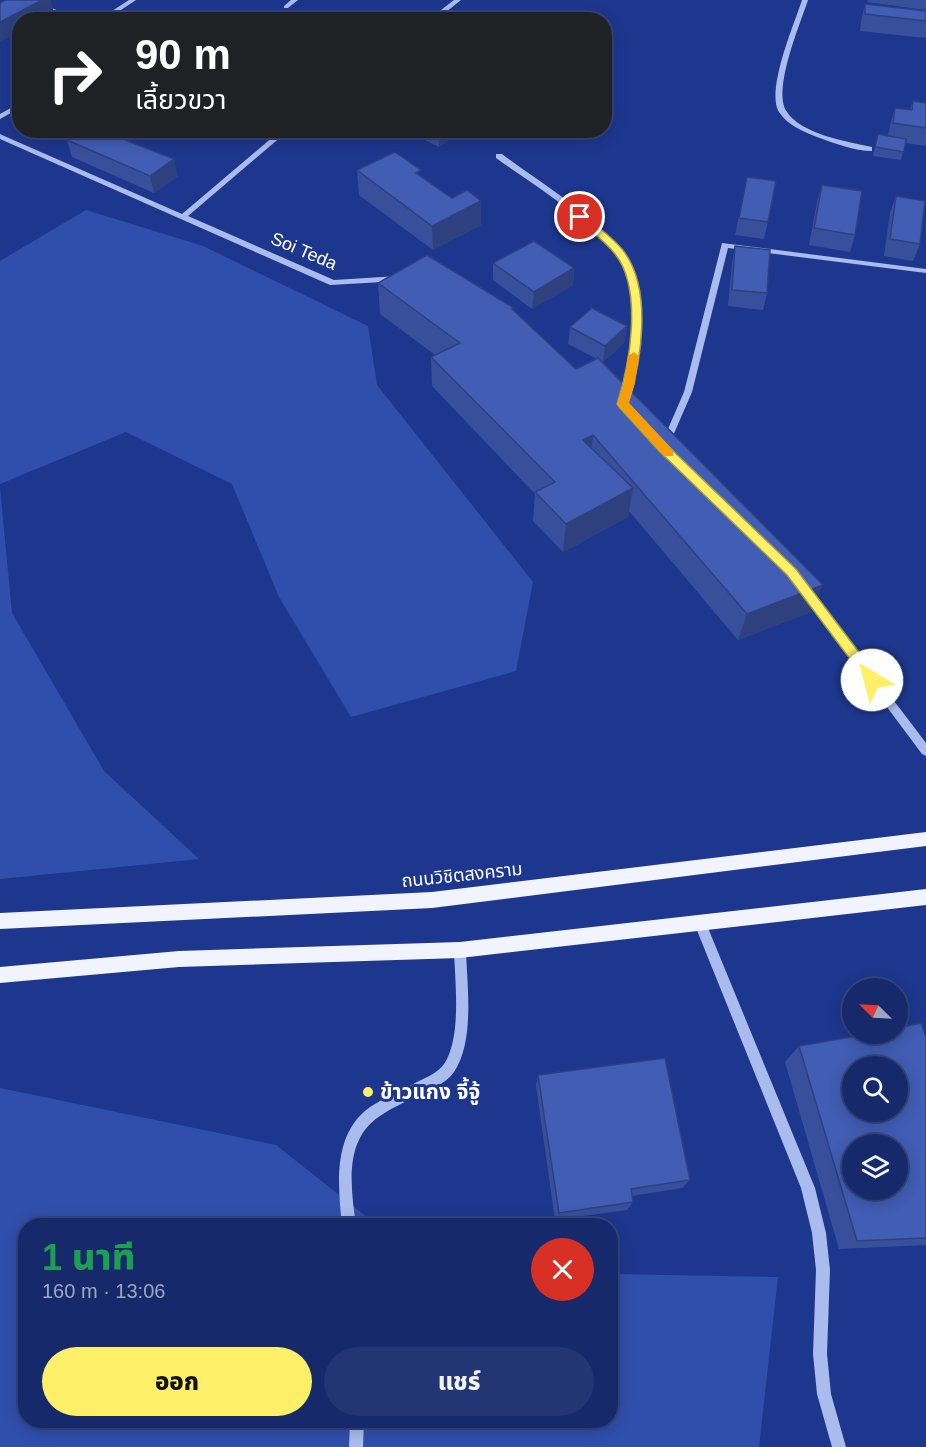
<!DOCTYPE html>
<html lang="th">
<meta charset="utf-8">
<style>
body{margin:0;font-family:Arial,"Noto Sans Thai",sans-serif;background:#233572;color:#f1f3f6;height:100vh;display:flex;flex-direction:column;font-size:22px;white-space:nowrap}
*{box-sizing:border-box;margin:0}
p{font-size:20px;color:#9ea6c1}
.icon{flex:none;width:33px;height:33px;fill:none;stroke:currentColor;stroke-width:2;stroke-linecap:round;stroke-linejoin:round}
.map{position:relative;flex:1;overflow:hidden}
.details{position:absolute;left:18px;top:1218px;width:600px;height:210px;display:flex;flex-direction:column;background:#16296a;border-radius:24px;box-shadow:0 3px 15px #0003,0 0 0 2px #35457e}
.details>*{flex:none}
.hud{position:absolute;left:12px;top:12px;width:600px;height:126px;border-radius:24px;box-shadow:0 3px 15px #0003,0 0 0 2px #35457e;background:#202124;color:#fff;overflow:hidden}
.needle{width:39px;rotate:294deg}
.tools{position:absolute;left:842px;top:978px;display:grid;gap:12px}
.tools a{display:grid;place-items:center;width:66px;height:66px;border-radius:50%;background:#16296a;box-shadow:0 3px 15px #0003,0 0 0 2px #35457e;font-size:30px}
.pin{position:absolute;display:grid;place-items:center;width:51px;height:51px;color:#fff;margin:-26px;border:3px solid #fff;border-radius:50%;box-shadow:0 2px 6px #0007}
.me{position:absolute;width:66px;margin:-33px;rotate:323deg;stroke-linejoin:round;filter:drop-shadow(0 0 4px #0008)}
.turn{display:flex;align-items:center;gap:21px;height:126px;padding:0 24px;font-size:27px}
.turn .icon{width:78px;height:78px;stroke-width:2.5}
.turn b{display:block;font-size:42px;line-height:51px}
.round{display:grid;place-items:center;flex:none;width:63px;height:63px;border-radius:32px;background:#233572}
.headline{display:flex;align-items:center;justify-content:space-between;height:102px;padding:0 24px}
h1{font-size:36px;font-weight:800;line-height:45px;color:#1e9e55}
.cta{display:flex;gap:12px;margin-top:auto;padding:12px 24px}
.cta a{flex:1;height:69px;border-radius:36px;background:#fdf068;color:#111;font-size:24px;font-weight:800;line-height:69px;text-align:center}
.cta a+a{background:#233572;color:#f1f3f6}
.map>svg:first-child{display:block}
</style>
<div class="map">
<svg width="926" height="1447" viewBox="0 0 926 1447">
<rect width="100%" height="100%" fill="#1d378e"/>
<g fill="#304fac">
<polygon points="86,210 203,246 368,326 377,385 533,582 516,671 351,717 279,597 232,484 126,432 0,484 0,261"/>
<polygon points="0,488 12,613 104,771 199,859 0,879"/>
<polygon points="0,1088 276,1145 377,1225 26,1226 26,1420 610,1420 611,1274 778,1277 759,1447 0,1447"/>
</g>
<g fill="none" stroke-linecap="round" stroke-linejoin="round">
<g fill="#aabbed" fill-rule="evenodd">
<polygon points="25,0 33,0 80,20 70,20"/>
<polygon points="129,0 136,0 106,20 98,20"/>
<polygon points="291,0 298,0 288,8 284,8 284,6"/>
<polygon points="454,0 461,0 436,20 428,20"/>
<path d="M802,0h6c-8,25 -36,90 -21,112 14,22 61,30 85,35v4c-17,0 -39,-8 -55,-14 -13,-5 -30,-12 -38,-25 -13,-23 15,-87 23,-112z"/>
<polygon points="20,103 20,108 0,119 0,114"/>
<polygon points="281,130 289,130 188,216 334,280 398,276 402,279 401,281 330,285 0,139 0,134 2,135 182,214"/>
<path d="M496,154h6c37,28 106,69 129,110 12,22 12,52 9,76 -2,21 -5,44 -13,63h-6l-1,-2c11,-41 23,-94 5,-135 -16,-35 -96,-84 -129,-108z"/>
<polygon points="722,243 926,269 926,273 728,248 692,392 669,445 665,448 661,445 684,392"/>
<polygon points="807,589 810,590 926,743 926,756 922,754 804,596 802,593 804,590"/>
<polygon points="700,918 704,919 706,923 815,1188 826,1233 830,1270 827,1354 831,1394 846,1447 832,1447 817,1394 813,1354 816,1270 812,1233 801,1188 694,923 696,919"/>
<path d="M460,944l4,2 2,4c1,35 9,91 -12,122 -8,12 -25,18 -38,24 -12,7 -25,12 -36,20 -37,24 -29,72 -24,110h-14c-4,-41 -10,-92 28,-119 14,-9 31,-16 45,-24 12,-6 26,-11 32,-24 14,-29 8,-77 7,-109l2,-4z"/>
<polygon points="350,1420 364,1420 363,1447 349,1447"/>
</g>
<g fill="#f1f3ff" fill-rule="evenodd">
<polygon points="926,832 926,846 432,908 0,929 0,913 432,892"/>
<polygon points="926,889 926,905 460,958 179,967 0,983 0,967 179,951 460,942"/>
</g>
</g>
<g fill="#38509b">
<polygon points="868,0 926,0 926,10 867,2"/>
<polygon points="865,4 926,11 926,38 860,31 861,21"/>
<polygon points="913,101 926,103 926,146 905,143 901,160 873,156 878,134 888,136 890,125 895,108 910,110"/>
<polygon points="404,130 462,130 439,147"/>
<polygon points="67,140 178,176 154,193 72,157"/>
<polygon points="357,170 421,176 452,198 481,225 433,250 359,195"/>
<polygon points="747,177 768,222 764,239 735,235"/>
<polygon points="822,185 855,235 850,252 809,245 817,202"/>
<polygon points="896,196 920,244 913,261 884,256 890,213"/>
<polygon points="735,246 767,293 763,310 728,306 732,263"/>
<polygon points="493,263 574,268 573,285 532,309 493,280"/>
<polygon points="378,283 514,308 514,311 576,369 597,359 568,344 570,327 627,326 624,343 603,362 600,361 811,612 738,640 629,511 628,517 563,552 533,521 535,494 432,386 431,357 435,355 380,314"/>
<polygon points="926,1037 926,1245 839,1249 785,1062 799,1046"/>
<polygon points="538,1075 690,1180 682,1188 632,1196 633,1202 627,1210 555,1220 536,1086"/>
</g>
<g fill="#2e417e">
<polygon points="42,0 51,0 54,13 42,20 20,20 20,31 0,42 0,22"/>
<polygon points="439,130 462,130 439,147"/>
<polygon points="174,159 178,176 154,193 150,176"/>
<polygon points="481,201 481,225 433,250 432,226"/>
<polygon points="574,268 573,285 532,309 534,292"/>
<polygon points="627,326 624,343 603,362 605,346"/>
<polygon points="593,435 590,464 583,440"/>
<polygon points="633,488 628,517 563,552 566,524"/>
<polygon points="823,585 811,612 738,640 747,614"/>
</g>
<g fill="#415db4" stroke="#2e417e" stroke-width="1.5" fill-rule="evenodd">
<polygon points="5,0 42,0 0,22 0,3"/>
<polygon points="865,4 926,11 926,21 865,14"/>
<polygon points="913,101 926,103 926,128 893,123 895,108 912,110"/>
<polygon points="81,130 100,130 174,159 150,176 67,140"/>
<polygon points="878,134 906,139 904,152 875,147"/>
<polygon points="395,152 421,170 416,173 452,198 467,190 481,201 432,226 357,170"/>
<polygon points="747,177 776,181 768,222 739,218"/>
<polygon points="822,185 862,191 855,235 814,228"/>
<polygon points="896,196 925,201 920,244 890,239"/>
<polygon points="534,241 574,268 534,292 493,263"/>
<polygon points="735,246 770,250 767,293 732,290"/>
<polygon points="427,255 514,308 512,309 576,369 598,358 823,585 747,614 593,435 583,440 633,488 566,524 535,492 555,482 431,357 460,343 378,283"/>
<polygon points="592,308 627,326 605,346 570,327"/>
<path d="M921,1023l5,14v201l-69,3 -58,-195 69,-12h29v-6zM852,1066h45v46h-45zM852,1144h45v46h-45z"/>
<polygon points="665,1058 690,1180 631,1189 633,1202 559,1213 538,1075"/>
</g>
<path fill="#fdf068" stroke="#a49c44" stroke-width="1.5" d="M577,215h7c12,11 27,21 38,34 31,38 20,111 6,154l39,42 129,124 81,107 2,4 -2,3h-9l-81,-108 -128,-124 -40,-44 -2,-3c13,-40 26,-115 -2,-150 -10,-13 -26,-24 -38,-35z"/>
<polygon fill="#f59e0b" points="634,352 639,356 635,383 629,403 673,450 673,456 664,456 617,404 624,383 628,356"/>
<circle fill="#fdf068" stroke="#1d378e" stroke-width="2" cx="368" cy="1092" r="6"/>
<g text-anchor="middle" stroke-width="6" stroke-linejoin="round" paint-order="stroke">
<g font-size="18" fill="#fff" stroke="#1d378e">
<text transform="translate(304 251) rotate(23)" y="6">Soi Teda</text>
<text transform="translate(462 875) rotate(-6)" y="6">ถนนวิชิตสงคราม</text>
</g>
<g font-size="21" font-weight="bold" fill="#fff" stroke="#1d378e" text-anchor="start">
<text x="380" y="1099">ข้าวแกง จี้จู้</text>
</g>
</g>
</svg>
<div class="tools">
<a><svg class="needle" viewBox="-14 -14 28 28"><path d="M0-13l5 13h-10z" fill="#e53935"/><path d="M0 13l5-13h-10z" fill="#9ea6c1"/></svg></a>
<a><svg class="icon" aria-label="search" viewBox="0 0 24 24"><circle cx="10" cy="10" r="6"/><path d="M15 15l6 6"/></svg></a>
<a><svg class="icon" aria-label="layers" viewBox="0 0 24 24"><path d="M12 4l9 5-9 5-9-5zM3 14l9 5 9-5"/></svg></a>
</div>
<div class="pin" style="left:580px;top:217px;background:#d93025"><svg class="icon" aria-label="arrive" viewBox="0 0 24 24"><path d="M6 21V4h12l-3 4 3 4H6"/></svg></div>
<svg class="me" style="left:872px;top:680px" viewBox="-20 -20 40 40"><circle r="19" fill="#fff"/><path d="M0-13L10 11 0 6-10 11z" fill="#fdf068"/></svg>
<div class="hud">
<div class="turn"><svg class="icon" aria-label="right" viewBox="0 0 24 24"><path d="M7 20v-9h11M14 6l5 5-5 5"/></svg><div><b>90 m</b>เลี้ยวขวา</div></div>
</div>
<section class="details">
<div class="headline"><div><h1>1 นาที</h1><p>160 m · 13:06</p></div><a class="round" style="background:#d93025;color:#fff"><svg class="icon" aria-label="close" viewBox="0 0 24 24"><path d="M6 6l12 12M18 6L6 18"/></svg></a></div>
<div class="cta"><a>ออก</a><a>แชร์</a></div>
</section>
</div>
